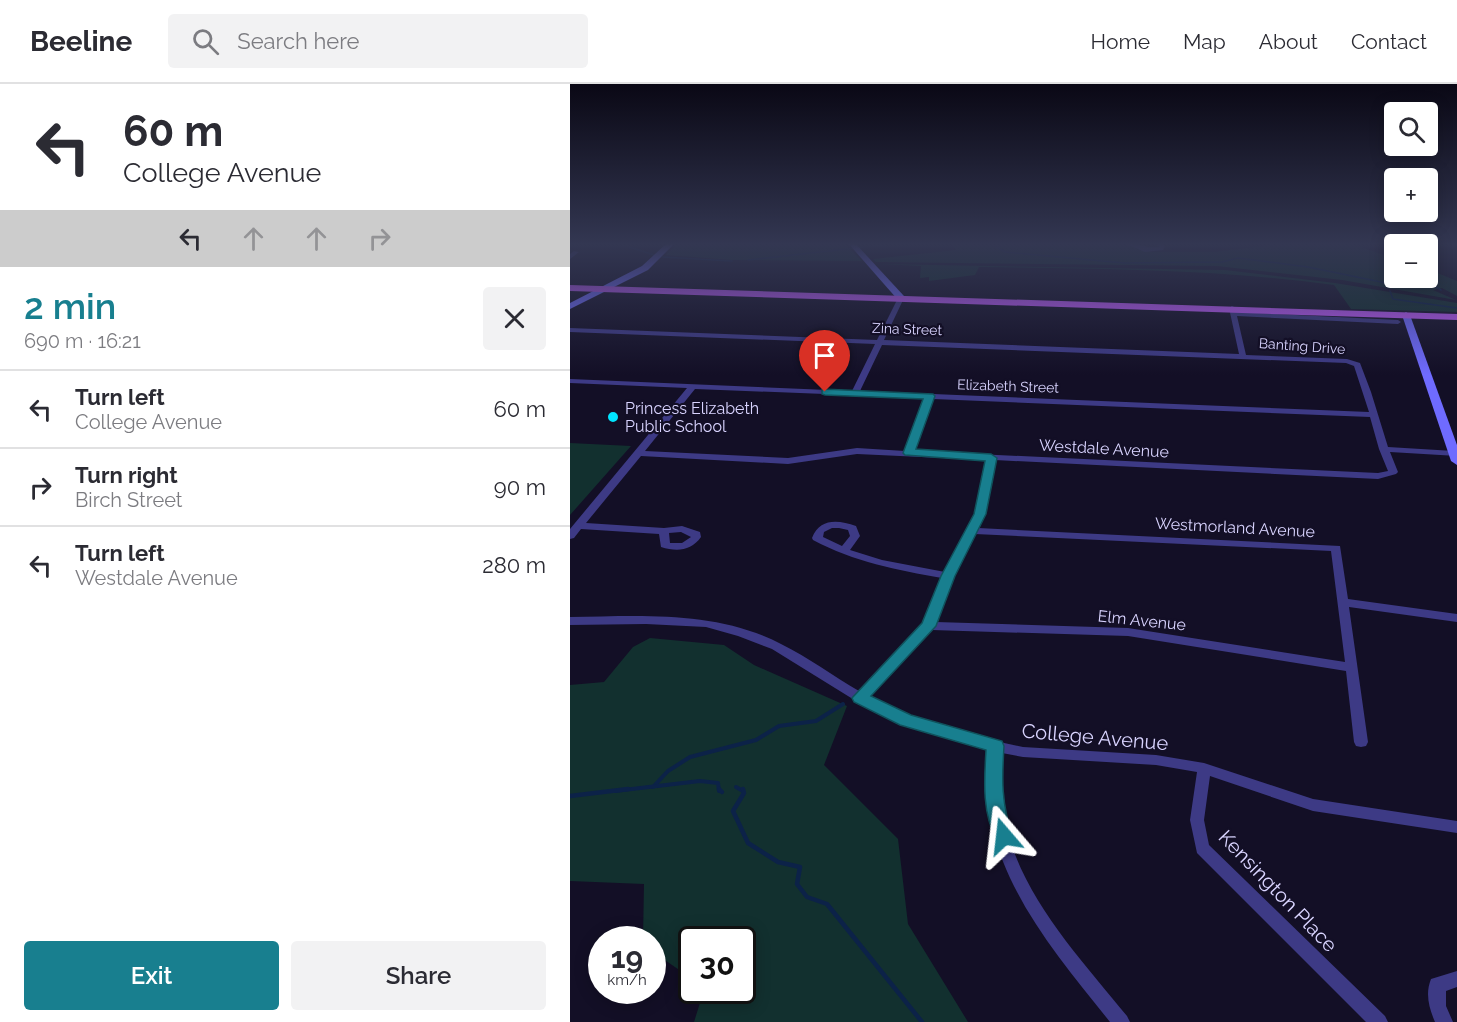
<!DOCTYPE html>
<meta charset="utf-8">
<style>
body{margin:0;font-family:Raleway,sans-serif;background:#f2f2f3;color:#2b2b33;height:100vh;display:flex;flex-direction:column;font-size:22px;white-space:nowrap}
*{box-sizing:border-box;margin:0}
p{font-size:20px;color:#7c7c81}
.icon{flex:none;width:33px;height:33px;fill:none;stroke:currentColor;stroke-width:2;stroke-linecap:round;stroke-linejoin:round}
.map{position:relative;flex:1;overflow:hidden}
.details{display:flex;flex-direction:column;background:#fff;width:570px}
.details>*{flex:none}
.guide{background:#fff;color:#2b2b33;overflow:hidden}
.buttons{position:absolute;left:814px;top:18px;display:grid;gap:12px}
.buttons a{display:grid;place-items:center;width:54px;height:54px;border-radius:6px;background:#fff;box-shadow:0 3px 15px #0003;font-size:30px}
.speed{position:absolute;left:18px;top:842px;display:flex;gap:12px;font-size:30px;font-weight:700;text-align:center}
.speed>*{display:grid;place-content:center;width:78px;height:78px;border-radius:50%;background:#fff;box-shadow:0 3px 15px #0003;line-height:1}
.speed small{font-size:15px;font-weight:400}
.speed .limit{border:3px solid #111;border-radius:9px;background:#fff;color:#111}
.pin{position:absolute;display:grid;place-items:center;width:51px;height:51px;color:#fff;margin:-62px -26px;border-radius:50% 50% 50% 0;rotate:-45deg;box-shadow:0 0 6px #0007}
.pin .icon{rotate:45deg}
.me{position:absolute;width:66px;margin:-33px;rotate:343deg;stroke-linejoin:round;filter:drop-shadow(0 0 4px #0008)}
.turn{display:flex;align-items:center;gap:21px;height:126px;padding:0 24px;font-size:27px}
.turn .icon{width:78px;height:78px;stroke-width:2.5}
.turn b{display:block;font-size:42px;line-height:51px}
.lanes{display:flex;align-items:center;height:57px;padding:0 24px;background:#0003;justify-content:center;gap:30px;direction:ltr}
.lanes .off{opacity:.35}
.round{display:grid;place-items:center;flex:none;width:63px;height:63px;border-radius:6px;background:#f2f2f3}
.headline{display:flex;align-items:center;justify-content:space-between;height:102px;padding:0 24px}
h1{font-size:36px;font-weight:600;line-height:45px;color:#187f8f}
.button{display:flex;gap:12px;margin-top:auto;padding:12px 24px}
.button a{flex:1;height:69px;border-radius:6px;background:#187f8f;color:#fff;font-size:24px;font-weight:600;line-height:69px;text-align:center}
.button a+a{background:#f2f2f3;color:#2b2b33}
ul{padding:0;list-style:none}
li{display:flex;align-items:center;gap:18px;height:78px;padding:0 24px;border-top:2px solid #e1e1e2}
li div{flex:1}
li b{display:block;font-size:22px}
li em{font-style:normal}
header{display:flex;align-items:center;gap:36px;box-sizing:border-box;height:84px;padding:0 30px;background:#fff;border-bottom:2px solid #e1e1e2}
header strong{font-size:28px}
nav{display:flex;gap:33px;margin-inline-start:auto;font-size:21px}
.search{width:420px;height:54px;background:#f2f2f3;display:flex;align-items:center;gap:15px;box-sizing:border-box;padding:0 21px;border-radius:6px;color:#7c7c81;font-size:22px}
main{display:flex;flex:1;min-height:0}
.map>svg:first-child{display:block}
</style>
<header>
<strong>Beeline</strong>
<div class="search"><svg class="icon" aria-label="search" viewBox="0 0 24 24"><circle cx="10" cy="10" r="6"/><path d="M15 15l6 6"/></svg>Search here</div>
<nav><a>Home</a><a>Map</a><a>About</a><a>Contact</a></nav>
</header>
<main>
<section class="details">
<div class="guide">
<div class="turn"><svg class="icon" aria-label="left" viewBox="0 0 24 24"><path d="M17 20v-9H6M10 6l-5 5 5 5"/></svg><div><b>60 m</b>College Avenue</div></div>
<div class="lanes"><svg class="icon" aria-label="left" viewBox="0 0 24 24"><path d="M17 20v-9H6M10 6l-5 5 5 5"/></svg><svg class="icon off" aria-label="ahead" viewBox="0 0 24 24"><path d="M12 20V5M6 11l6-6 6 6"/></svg><svg class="icon off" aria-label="ahead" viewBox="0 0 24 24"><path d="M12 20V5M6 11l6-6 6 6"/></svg><svg class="icon off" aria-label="right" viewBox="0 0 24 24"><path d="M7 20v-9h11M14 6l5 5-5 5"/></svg></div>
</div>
<div class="headline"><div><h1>2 min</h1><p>690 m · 16:21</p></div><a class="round"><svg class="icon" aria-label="close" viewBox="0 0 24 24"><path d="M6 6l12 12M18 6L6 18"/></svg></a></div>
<ul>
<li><svg class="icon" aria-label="left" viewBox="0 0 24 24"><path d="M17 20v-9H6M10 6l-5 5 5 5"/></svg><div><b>Turn left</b><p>College Avenue</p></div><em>60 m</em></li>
<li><svg class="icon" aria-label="right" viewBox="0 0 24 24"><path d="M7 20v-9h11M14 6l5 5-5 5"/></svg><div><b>Turn right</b><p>Birch Street</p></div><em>90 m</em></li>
<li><svg class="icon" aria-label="left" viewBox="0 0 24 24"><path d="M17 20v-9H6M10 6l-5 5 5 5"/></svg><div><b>Turn left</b><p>Westdale Avenue</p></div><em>280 m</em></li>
</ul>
<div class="button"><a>Exit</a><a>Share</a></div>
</section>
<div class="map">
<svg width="887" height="938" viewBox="0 0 887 938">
<rect width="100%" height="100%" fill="#130f26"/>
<g fill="#12302f">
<polygon points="108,159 274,159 292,177 162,176 96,171"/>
<polygon points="380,159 552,159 582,168 645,168 714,159 780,159 825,175 825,194 858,194 858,185 887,197 887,212 872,204 863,206 886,216 772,196 647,182 306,178 303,175 386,166"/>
<path d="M309,180l346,6 110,13 122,20v9l-106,-3 -17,-24c-117,-16 -236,-16 -355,-18l-4,8 -46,6v-4l-9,1 1,-12z"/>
<polygon points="0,359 61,362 0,431"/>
<polygon points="80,554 154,561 184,581 277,622 254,681 328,755 338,840 398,938 124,938 134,906 172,906 172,855 122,855 121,894 83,868 82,855 73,855 74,800 0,797 0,601 34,598 63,563"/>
</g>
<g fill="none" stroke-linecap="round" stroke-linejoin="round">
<g stroke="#0c2248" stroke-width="1.5">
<polyline points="47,159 84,171"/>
<polyline points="386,159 422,160 435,168 554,179 652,178 668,174 738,183 816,199 818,203"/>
<polyline points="858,163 878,160"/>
<polyline points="825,171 825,176"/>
<polyline points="92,173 162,177"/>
<polyline points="178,176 330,159"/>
<polyline points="852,194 871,206"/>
<polyline points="820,207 823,215 887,224"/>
</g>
<g stroke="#0c2248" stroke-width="4">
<polyline points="83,703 98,687 120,673 186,656 209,642 246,637 273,620"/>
<polyline points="166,703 173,707"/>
<polyline points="45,707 130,697 148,699 149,707"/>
</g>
<g stroke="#0c2248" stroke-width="4.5">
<polyline points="149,705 152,708"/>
<polyline points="173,705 174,709 163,727 178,759 208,778 230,783 227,800 237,813 257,820 352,938"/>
<polyline points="0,712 58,705"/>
</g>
<g fill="#3d3a85" fill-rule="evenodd">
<path d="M554,159c13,0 22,5 35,4l-4,-4h7l3,3 -2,4 -18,2z"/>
<polygon points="881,159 887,159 887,162"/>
<polygon points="4,167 9,168 0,175 0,170"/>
<path d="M331,212l3,2 -20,42 355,14 -10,-46 3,-2 2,1 2,5 162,8 3,2 -3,2 -161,-8 9,39 101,4 13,4 11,29 17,55 66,4 3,1v4l-67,-4 8,20 -2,2 -18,5 -383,-19 -10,54 -7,14 362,18 8,53 109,15v8l-108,-15 19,135 -2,4 -5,1 -5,-1 -2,-4 -8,-71 -218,-35 -196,-6 -63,67 41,19 85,25 28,6 133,8 48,8 109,36 144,22v12l-144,-22 -103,-35 -6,44 5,25 176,171 3,6h-22l-169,-169 -7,-33 7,-48 -41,-7 -133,-8 -21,-4c-1,24 -1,49 4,73 18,74 75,133 121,190l3,6h-20c-47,-59 -100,-120 -118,-195 -6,-26 -5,-52 -4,-78l-87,-26 -45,-22 -84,-52 -34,-13 -32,-9 -60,-3 -76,1v-8c71,-1 146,-7 211,27 27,13 52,32 78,47l65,-67 18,-46c-45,-8 -88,-16 -129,-38l-1,-2c8,-20 26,-18 44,-12l4,10 -10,14 32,10 63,12 30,-58 11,-54 -129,-6 -69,10 -147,-8 -55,67 78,5 18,-2 18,6 1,5c-10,14 -24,15 -40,10l-2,-13 -78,-5 -7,9 -4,1v-10l117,-141 -117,-5v-4l282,12 23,-47 -305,-12v-4l307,12 21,-42zM312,261l464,18 8,3 15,46 -509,-21zM125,305l230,9 -20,53 -48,-3 -69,10 -143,-7zM363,315l437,18 9,32 9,22 -10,2 -464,-22zM262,444h7l9,2 2,6 -8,10 -19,-9 1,-5zM111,448l10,5 -9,6h-12l-1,-10zM405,450l356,17 14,111 -217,-34 -192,-6 17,-46z"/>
<path d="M887,887v16l-11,4v15l7,16h-18c-6,-14 -10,-28 -4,-43z"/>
</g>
<g fill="#6f6bff" fill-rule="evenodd">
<polygon points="97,159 105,159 78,186 0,225 0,219 72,182"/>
<polygon points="278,159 285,159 334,212 334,216 328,216"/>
<polygon points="836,228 840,231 887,361 887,381 881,377 832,231"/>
</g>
<polygon fill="#c25bff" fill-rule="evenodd" points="0,201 887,230 887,236 0,207"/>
</g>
<linearGradient id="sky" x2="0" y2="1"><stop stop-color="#0a0815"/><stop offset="0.55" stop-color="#333752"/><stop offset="1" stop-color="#333752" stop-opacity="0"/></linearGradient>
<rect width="887" height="291" fill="url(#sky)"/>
<path fill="#187f8f" stroke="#10535d" stroke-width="1.5" d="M252,305l111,5 2,2 -19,53 75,5 6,4 -11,56 -31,62 -19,50 -65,70 40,19 91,26 2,5c-2,32 -3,59 9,90l-3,6 -6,2 -7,-2c-15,-30 -13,-59 -11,-92l-86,-25 -46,-23 -2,-4 70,-75 19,-47 33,-62 11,-53 -80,-6 -2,-2 20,-54 -98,-4 -3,-1z"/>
<circle fill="#00e5ff" stroke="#130f26" stroke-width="2" cx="43" cy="333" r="6"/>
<g text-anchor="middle" stroke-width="4.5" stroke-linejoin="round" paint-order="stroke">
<g font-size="14" fill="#d9d4ff" stroke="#130f26">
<text transform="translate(337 245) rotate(2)" y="5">Zina Street</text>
<text transform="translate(732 262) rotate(4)" y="5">Banting Drive</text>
<text transform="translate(438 302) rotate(2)" y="5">Elizabeth Street</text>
</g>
<g font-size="16" fill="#d9d4ff" stroke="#130f26" text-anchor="start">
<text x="55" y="330">Princess Elizabeth<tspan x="55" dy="18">Public School</tspan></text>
</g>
<g font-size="16" fill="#d9d4ff" stroke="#130f26">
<text transform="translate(534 364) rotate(3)" y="6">Westdale Avenue</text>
<text transform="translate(665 443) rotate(3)" y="6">Westmorland Avenue</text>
<text transform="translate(572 536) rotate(6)" y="6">Elm Avenue</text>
</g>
<g font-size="20" fill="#d9d4ff" stroke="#130f26">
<text transform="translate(525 653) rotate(5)" y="7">College Avenue</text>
<text transform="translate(708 807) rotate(46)" y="7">Kensington Place</text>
</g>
</g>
</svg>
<div class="buttons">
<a><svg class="icon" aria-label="search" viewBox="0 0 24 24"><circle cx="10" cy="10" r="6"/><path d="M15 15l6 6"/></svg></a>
<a>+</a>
<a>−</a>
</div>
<div class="speed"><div>19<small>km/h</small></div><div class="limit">30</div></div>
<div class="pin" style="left:255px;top:308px;background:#d93025"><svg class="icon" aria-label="arrive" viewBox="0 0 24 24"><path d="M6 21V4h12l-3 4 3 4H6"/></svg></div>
<svg class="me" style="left:434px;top:752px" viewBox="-20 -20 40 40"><path d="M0-17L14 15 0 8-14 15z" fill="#187f8f" stroke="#fff" stroke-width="4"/></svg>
</div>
</main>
